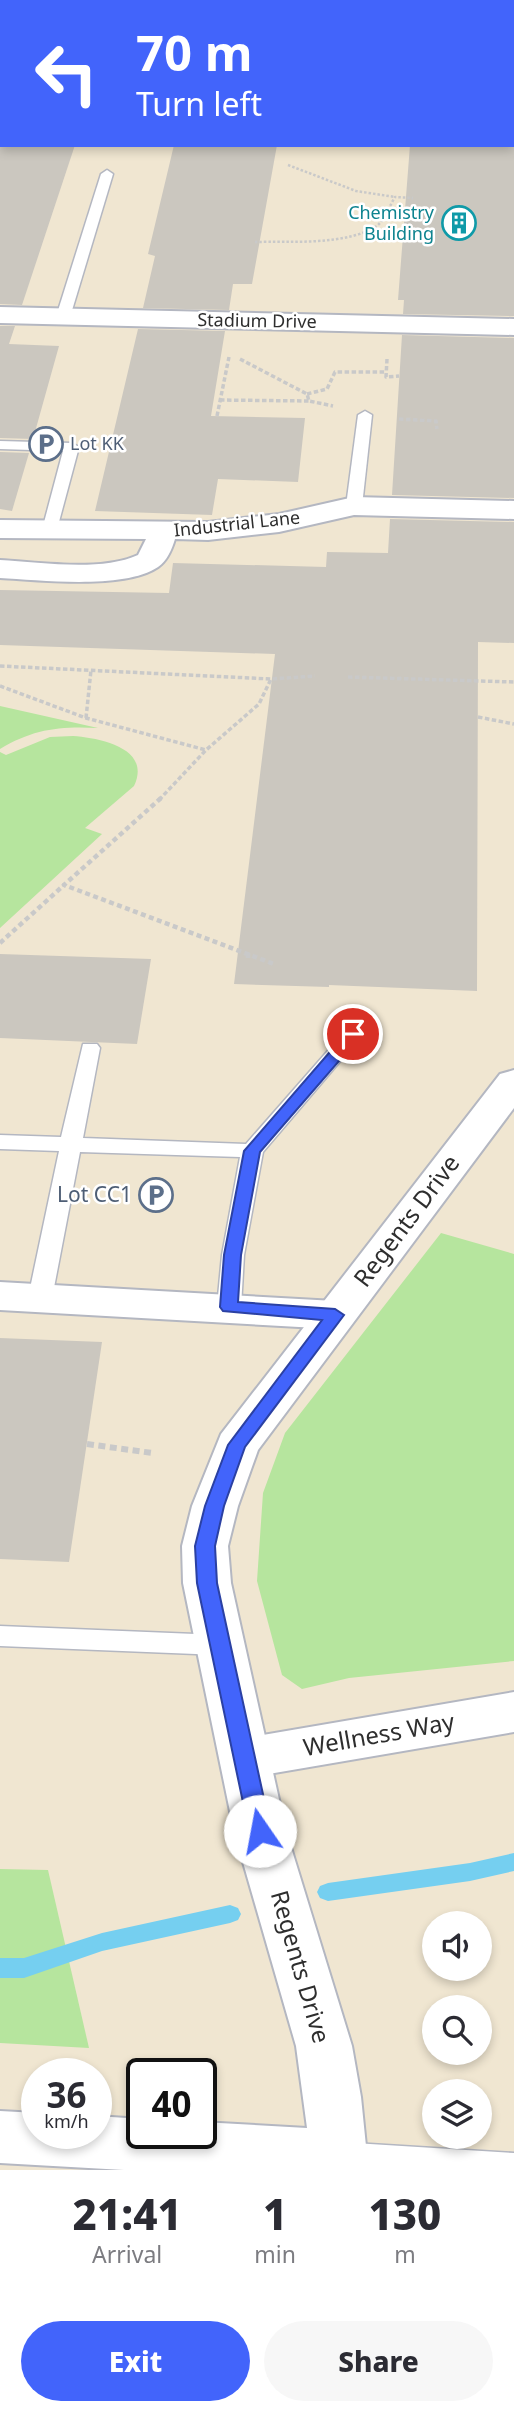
<!DOCTYPE html>
<style>
body{margin:0;font-family:"Noto Sans",sans-serif;background:#f7f7f7;color:#2b2b33;height:100vh;display:flex;flex-direction:column;font-size:26px;white-space:nowrap}
*{box-sizing:border-box;margin:0}
p{font-size:23px;color:#7c7c81}
.icon{flex:none;width:38px;height:38px;fill:none;stroke:currentColor;stroke-width:2;stroke-linecap:round;stroke-linejoin:round}
.map{position:relative;height:2170px;overflow:hidden}
.panel{display:flex;flex-direction:column;background:#fff;flex:1}
.panel>*{flex:none}
.guide{position:absolute;left:0px;top:0px;width:514px;height:147px;box-shadow:0 4px 10px #0003;background:#4264fb;color:#fff;overflow:hidden}
.buttons{position:absolute;left:422px;top:1911px;display:grid;gap:14px}
.buttons a{display:grid;place-items:center;width:70px;height:70px;border-radius:50%;background:#fff;box-shadow:0 4px 10px #0003;font-size:35px}
.speed{position:absolute;left:21px;top:2058px;display:flex;gap:14px;font-size:35px;font-weight:700;text-align:center}
.speed>*{display:grid;place-content:center;width:91px;height:91px;border-radius:50%;background:#fff;box-shadow:0 4px 10px #0003;line-height:1}
.speed small{font-size:18px;font-weight:400}
.speed .limit{border:4px solid #111;border-radius:10px;background:#fff;color:#111}
.pin{position:absolute;display:grid;place-items:center;width:60px;height:60px;color:#fff;margin:-30px;border:4px solid #fff;border-radius:50%;box-shadow:0 2px 7px #0007}
.me{position:absolute;width:77px;margin:-38px;rotate:348deg;stroke-linejoin:round;filter:drop-shadow(0 0 5px #0008)}
.turn{display:flex;align-items:center;gap:24px;height:147px;padding:0 21px;font-size:32px}
.turn .icon{width:91px;height:91px;stroke-width:2.5}
.turn b{display:block;font-size:49px;line-height:60px}
.eta{display:flex;justify-content:space-evenly;align-items:center;height:119px;text-align:center}
.eta b{font-size:42px;font-weight:800;line-height:49px}
.cta{display:flex;gap:14px;margin-top:auto;padding:14px 21px}
.cta a{flex:1;height:80px;border-radius:42px;background:#4264fb;color:#fff;font-size:28px;font-weight:800;line-height:80px;text-align:center}
.cta a+a{background:#f7f7f7;color:#2b2b33}
.map>svg:first-child{display:block}
</style>
<div class="map">
<svg width="514" height="2170" viewBox="0 0 514 2170">
<rect width="100%" height="100%" fill="#efe9e1"/>
<path fill="#f0e6d1" fill-rule="evenodd" d="M0,0h514v2170h-514zM2,2h511v143h-511zM434,1923h46v46h-46zM434,2007h46v46h-46zM37,2074h59v59h-59zM142,2074h59v59h-59zM434,2091h46v46h-46z"/>
<g fill="#b6e59e">
<path d="M0,706l98,22c-38,-2 -65,1 -98,21z"/>
<path d="M73,736c27,2 79,12 61,50l-49,42 17,6 -102,94v-176l6,3 44,-18z"/>
<polygon points="441,1233 514,1254 514,1661 349,1678 302,1689 282,1675 257,1581 263,1493 285,1433"/>
<polygon points="0,1869 48,1870 89,2048 0,2043"/>
</g>
<g fill="none" stroke-linecap="round" stroke-linejoin="round">
<g fill="#75cff0" fill-rule="evenodd">
<polygon points="514,1853 514,1871 470,1881 328,1901 320,1898 317,1892 320,1886 328,1883 470,1863"/>
<polygon points="230,1905 238,1908 241,1914 238,1920 230,1923 102,1951 24,1978 0,1978 0,1958 24,1958 102,1933"/>
</g>
</g>
<g fill="#cbc7bf">
<polygon points="0,145 75,145 22,305 0,304"/>
<polygon points="174,145 277,145 252,284 233,284 229,310 143,308 155,256 148,254"/>
<polygon points="410,145 514,145 514,316 403,314 404,300 398,300"/>
<polygon points="0,326 15,326 9,344 59,346 33,439 0,438"/>
<polygon points="138,329 225,331 211,416 305,418 298,482 218,479 212,515 95,511"/>
<polygon points="402,335 514,338 514,498 392,495"/>
<polygon points="0,452 29,453 12,511 0,509"/>
<polygon points="390,519 514,522 514,643 478,642 477,991 329,985 329,987 234,984 275,654 0,645 0,590 169,593 173,563 326,567 327,552 388,553"/>
<polygon points="0,954 151,959 137,1044 0,1038"/>
<polygon points="0,1338 102,1342 69,1562 0,1559"/>
</g>
<g fill="none" stroke-linecap="round" stroke-linejoin="round">
<g stroke="#b4b7c1" stroke-width="3">
<g id="lane">
<rect x="0" y="103" width="2" height="6"/>
<polygon points="107,170 113,174 70,317 68,320 58,320 56,317 101,174"/>
<polygon points="365,411 372,415 362,506 354,511 346,506 358,415"/>
<polygon points="0,441 72,443 79,447 56,533 50,535 42,530 63,451 0,449"/>
<polygon points="353,1028 360,1030 363,1034 360,1038 263,1152 244,1255 241,1307 237,1313 229,1315 221,1313 217,1307 222,1255 240,1157 80,1152 52,1298 48,1303 40,1306 32,1303 28,1298 59,1151 0,1149 0,1135 61,1137 83,1044 97,1044 100,1048 83,1138 246,1144 346,1030"/>
<polygon points="0,1626 220,1635 229,1638 233,1645 229,1652 220,1655 0,1646"/>
<polygon points="338,2142 514,2153 514,2170 337,2170 327,2166 322,2156 327,2146"/>
</g>
</g>
<g stroke="#b4b7c1" stroke-width="4">
<g id="street">
<polygon points="0,307 514,319 514,335 0,323"/>
<path d="M354,497l160,4v18l-160,-4 -75,17 -71,8 -33,-1c-3,10 -8,22 -17,28 -34,23 -118,13 -158,11v-18c40,2 101,12 138,-5l8,-16 -146,-1v-18l208,2 71,-8z"/>
<polygon points="0,1282 335,1301 350,1305 356,1315 350,1325 335,1329 0,1310"/>
<polygon points="514,1692 514,1732 245,1778 227,1772 220,1758 227,1744 245,1738"/>
</g>
</g>
<g stroke="#b4b7c1" stroke-width="4">
<polygon id="secondary" points="514,1070 514,1108 258,1450 238,1506 228,1546 231,1583 286,1831 352,2046 361,2097 367,2156 360,2170 124,2170 0,2163 0,2111 37,2113 37,2133 96,2133 96,2116 142,2119 142,2133 201,2133 201,2122 307,2128 296,2046 234,1831 183,1583 182,1546 192,1506 221,1434 500,1074"/>
</g>
<g stroke="#c9c9c9" stroke-width="2.5" stroke-dasharray="2.5 2" stroke-linecap="butt">
<polyline points="345,2 348,0"/>
<polyline points="288,165 356,191 395,197"/>
<path d="M255,242c35,-1 93,4 123,-17 7,-6 12,-20 17,-28l18,1"/>
</g>
<g stroke="#c9c9c9" stroke-width="3.5" stroke-dasharray="4.5 2.5" stroke-linecap="butt">
<polyline points="240,359 307,394 309,401 333,406"/>
<polyline points="387,359 386,377 399,376"/>
<polyline points="307,394 327,389 335,372 385,372"/>
<polyline points="220,400 309,401"/>
<polyline points="217,416 229,357"/>
<polyline points="399,419 436,421 437,429"/>
<polyline points="0,666 271,679 315,676"/>
<polyline points="348,677 514,682"/>
<polyline points="0,686 86,718 206,750"/>
<polyline points="478,717 514,724"/>
<polyline points="86,718 91,670"/>
<polyline points="159,800 206,750 259,704 271,679"/>
</g>
<g stroke="#c9c9c9" stroke-width="4.5" stroke-dasharray="5 3.5" stroke-linecap="butt">
<polyline points="161,798 64,885 274,964"/>
<polyline points="0,943 64,885"/>
<polyline points="248,953 248,961"/>
</g>
<polyline stroke="#c9c9c9" stroke-width="6" stroke-dasharray="7 4.5" stroke-linecap="butt" points="87,1444 152,1453"/>
<use href="#lane" fill="#fff" fill-rule="evenodd"/>
<use href="#street" fill="#fff" fill-rule="evenodd"/>
<use href="#secondary" fill="#fff" fill-rule="evenodd"/>
</g>
<polygon fill="#4264fb" stroke="#2b41a3" stroke-width="2" points="353,1030 359,1031 361,1034 359,1038 260,1152 241,1255 238,1302 335,1309 344,1315 245,1447 224,1506 215,1546 217,1583 271,1831 268,1838 260,1840 253,1838 249,1831 197,1583 195,1546 205,1506 228,1445 322,1320 223,1311 220,1307 224,1255 244,1151 348,1031"/>
<defs>
<g id="building-ring" transform="scale(1.75)"><circle r="9.5" fill="#fff" stroke="#0f9aa8" stroke-width="1.5"/><path d="M-4-6H4V6H1V3H-1V6H-4ZM-2.5-4.3h1.7v1.8h-1.7ZM.8-4.3h1.7v1.8H.8ZM-2.5-1h1.7V.8h-1.7ZM.8-1h1.7V.8H.8Z" fill="#0f9aa8"/></g>
<g id="parking-ring" transform="scale(1.75)"><circle r="9.5" fill="#fff" stroke="#5c6f8a" stroke-width="1.5"/><path d="M-3.5-5.5H1a3.5 3.5 0 0 1 0 7H-1V5.5H-3.5ZM-1-3.4V-.6H.8a1.4 1.4 0 0 0 0-2.8Z" fill="#5c6f8a"/></g>
</defs>
<g fill-rule="evenodd">
<use href="#building-ring" x="459" y="223"/>
<use href="#parking-ring" x="46" y="444"/>
<use href="#parking-ring" x="156" y="1195"/>
</g>
<g text-anchor="middle" stroke-width="5" stroke-linejoin="round" paint-order="stroke">
<g font-size="18" fill="#0d838f" stroke="#fff" text-anchor="end">
<text x="434" y="219">Chemistry<tspan x="434" dy="21">Building</tspan></text>
</g>
<g font-size="18" fill="#2e2e2e" stroke="#fff">
<text transform="translate(257 321) rotate(1)" y="6">Stadium Drive</text>
<text transform="translate(237 524) rotate(-6)" y="6">Industrial Lane</text>
</g>
<g font-size="18" fill="#4e5e75" stroke="#fff" text-anchor="start">
<text x="70" y="450">Lot KK</text>
</g>
<g font-size="21" fill="#4e5e75" stroke="#fff" text-anchor="end">
<text x="132" y="1202">Lot CC1</text>
</g>
<g font-size="24" fill="#2e2e2e" stroke="#fff">
<text transform="translate(407 1221) rotate(-53)" y="8">Regents Drive</text>
<text transform="translate(379 1735) rotate(-10)" y="8">Wellness Way</text>
<text transform="translate(300 1967) rotate(74)" y="8">Regents Drive</text>
</g>
</g>
</svg>
<div class="buttons">
<a><svg class="icon" aria-label="sound" viewBox="0 0 24 24"><path d="M4 9h4l5-4v14l-5-4H4zM17 9q2 3 0 6"/></svg></a>
<a><svg class="icon" aria-label="search" viewBox="0 0 24 24"><circle cx="10" cy="10" r="6"/><path d="M15 15l6 6"/></svg></a>
<a><svg class="icon" aria-label="layers" viewBox="0 0 24 24"><path d="M12 4l9 5-9 5-9-5zM3 14l9 5 9-5"/></svg></a>
</div>
<div class="speed"><div>36<small>km/h</small></div><div class="limit">40</div></div>
<div class="pin" style="left:353px;top:1034px;background:#d93025"><svg class="icon" aria-label="arrive" viewBox="0 0 24 24"><path d="M6 21V4h12l-3 4 3 4H6"/></svg></div>
<svg class="me" style="left:260px;top:1831px" viewBox="-20 -20 40 40"><circle r="19" fill="#fff"/><path d="M0-13L10 11 0 6-10 11z" fill="#4264fb"/></svg>
<div class="guide">
<div class="turn"><svg class="icon" aria-label="left" viewBox="0 0 24 24"><path d="M17 20v-9H6M10 6l-5 5 5 5"/></svg><div><b>70 m</b>Turn left</div></div>
</div>
</div>
<section class="panel">
<div class="eta">
<div><b>21:41</b><p>Arrival</p></div>
<div><b>1</b><p>min</p></div>
<div><b>130</b><p>m</p></div>
</div>
<div class="cta"><a>Exit</a><a>Share</a></div>
</section>
